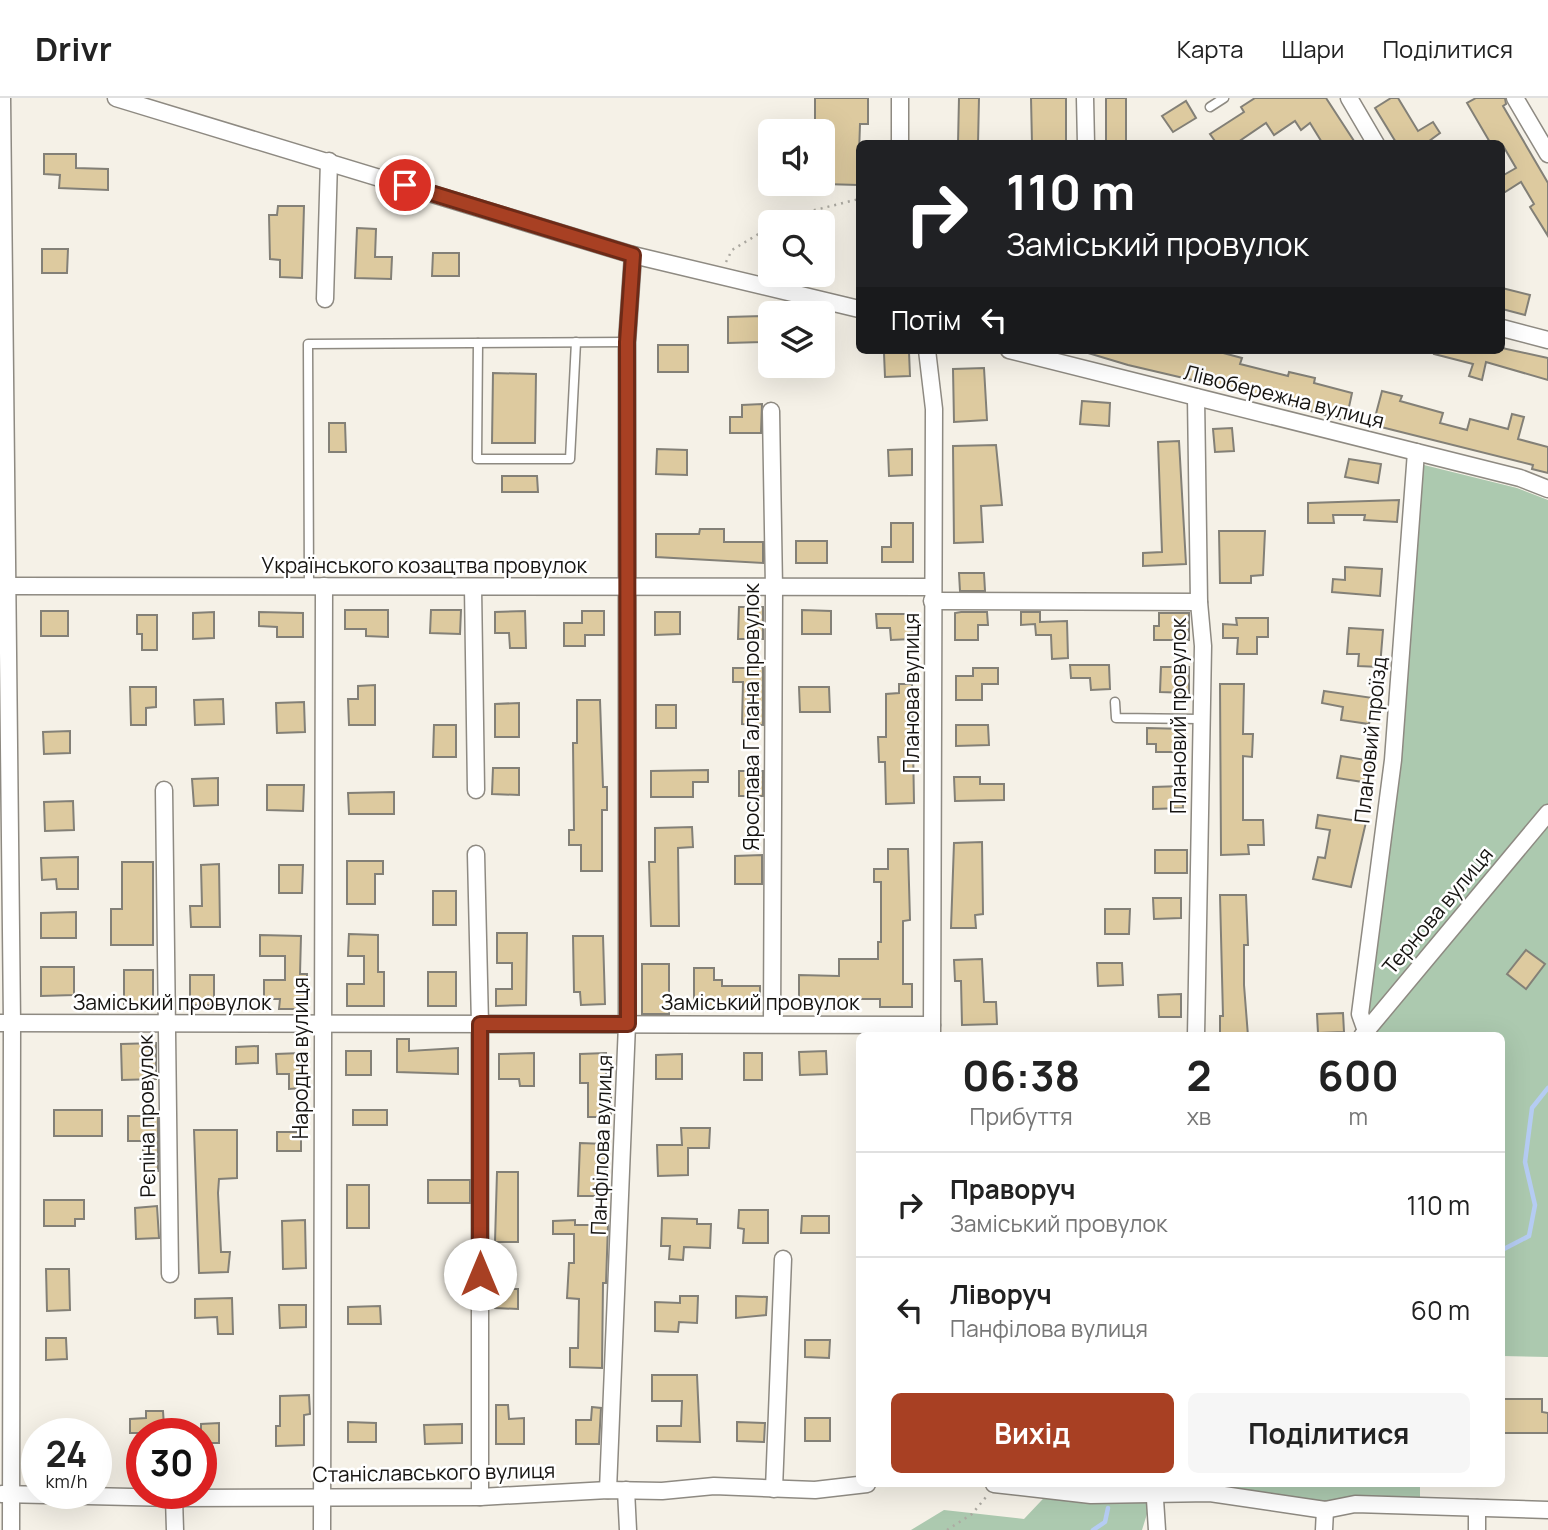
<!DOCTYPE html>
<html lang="uk">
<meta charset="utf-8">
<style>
body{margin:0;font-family:Manrope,sans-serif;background:#f6f6f6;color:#222;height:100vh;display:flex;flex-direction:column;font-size:26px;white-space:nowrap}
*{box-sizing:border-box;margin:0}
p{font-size:23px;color:#767676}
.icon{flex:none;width:38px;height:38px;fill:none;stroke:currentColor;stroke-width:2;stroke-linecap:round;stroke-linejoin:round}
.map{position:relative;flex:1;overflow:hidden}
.details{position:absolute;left:856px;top:934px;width:649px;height:455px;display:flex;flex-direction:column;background:#fff;border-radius:10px;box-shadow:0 7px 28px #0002}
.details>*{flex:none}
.guide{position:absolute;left:856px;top:42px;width:649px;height:214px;border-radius:10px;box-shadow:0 7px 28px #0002;background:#202124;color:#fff;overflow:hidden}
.buttons{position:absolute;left:758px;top:21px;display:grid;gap:14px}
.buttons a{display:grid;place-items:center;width:77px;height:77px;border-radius:10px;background:#fff;box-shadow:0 7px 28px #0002;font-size:35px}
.speed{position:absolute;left:21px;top:1320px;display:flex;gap:14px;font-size:35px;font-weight:700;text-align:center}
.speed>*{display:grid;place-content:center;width:91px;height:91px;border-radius:50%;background:#fff;box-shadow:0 7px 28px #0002;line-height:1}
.speed small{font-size:18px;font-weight:400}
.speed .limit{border:10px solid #d22;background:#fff;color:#111}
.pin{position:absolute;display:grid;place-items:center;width:60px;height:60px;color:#fff;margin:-30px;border:4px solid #fff;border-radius:50%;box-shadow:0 2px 7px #0007}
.me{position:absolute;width:77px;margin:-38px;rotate:0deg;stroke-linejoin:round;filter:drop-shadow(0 0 5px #0008)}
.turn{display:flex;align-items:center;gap:24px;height:147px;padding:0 35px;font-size:32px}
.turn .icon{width:91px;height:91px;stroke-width:2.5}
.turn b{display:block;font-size:49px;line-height:60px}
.then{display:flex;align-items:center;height:66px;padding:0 35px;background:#0003;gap:14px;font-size:26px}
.eta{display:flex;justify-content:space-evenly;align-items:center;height:119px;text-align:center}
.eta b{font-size:42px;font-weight:700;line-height:49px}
.primary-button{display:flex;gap:14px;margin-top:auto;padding:14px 35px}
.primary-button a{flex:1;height:80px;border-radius:10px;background:#a84023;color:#fff;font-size:28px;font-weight:700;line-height:80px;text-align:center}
.primary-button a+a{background:#f6f6f6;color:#222}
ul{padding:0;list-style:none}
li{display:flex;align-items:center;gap:21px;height:105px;padding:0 35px;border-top:2px solid #e0e0e0}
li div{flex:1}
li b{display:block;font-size:26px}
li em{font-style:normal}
header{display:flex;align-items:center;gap:42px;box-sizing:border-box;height:98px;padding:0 35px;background:#fff;border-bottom:2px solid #e0e0e0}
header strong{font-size:33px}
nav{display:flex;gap:38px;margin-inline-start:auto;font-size:24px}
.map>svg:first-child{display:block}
</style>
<header>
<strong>Drivr</strong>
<nav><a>Карта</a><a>Шари</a><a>Поділитися</a></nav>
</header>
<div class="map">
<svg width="1548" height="1432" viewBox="0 0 1548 1432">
<rect width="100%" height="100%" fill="#f5f1e7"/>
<g fill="#acc9af">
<polygon points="1420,366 1517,390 1548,402 1548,1259 1502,1258 1502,938 1371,938 1368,918"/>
<polygon points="1057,1386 1420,1386 1420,1413 1169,1391 1151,1403 1142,1432 911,1432 944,1412 1024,1421"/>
</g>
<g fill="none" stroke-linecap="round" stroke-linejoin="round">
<g stroke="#b5ccf3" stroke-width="4.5">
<polyline points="1502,1152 1529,1138 1535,1107 1525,1064 1532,1010 1548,990"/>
<polyline points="1093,1432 1105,1424 1108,1410"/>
</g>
</g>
<g fill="#ddca9f" stroke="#838077" stroke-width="2">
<polygon points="815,0 868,0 868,26 860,26 858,87 824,86 822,46 828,47 829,23 815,22"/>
<polygon points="959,0 979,0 978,46 958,46"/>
<polygon points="1031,0 1066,0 1066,46 1032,46"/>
<rect x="1106" y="0" width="20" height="46"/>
<polygon points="1255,0 1326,0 1356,46 1323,46 1310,25 1301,32 1295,23 1274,37 1266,25 1235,46 1217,46 1210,36 1244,14 1241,9"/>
<polygon points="1391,0 1398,0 1418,33 1433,24 1440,35 1425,46 1397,46 1375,10"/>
<polygon points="1476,0 1505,0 1506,6 1503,8 1548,85 1548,138 1530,109 1534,106 1521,84 1502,96 1502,78 1516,70 1502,46 1491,46 1467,5"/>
<polygon points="1186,3 1196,20 1173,34 1162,18"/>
<polygon points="44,56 76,56 76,70 108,71 108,92 59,90 60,77 44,76"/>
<polygon points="278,108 304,108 302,180 280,179 280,162 270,161 269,117 277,117"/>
<polygon points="357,130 376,131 375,159 392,159 391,181 355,180"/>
<polygon points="42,151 68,151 67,175 42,175"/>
<polygon points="433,155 459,155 459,178 432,178"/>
<polygon points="1502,190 1530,197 1525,217 1502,211"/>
<polygon points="762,218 762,244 728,245 728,219"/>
<rect x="658" y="247" width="30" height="27"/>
<polygon points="1502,250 1548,260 1548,282 1486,264 1482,282 1469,278 1473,266 1434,256 1435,252 1502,252"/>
<polygon points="1088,252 1212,252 1242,260 1240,266 1288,278 1289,274 1315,280 1314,285 1352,295 1346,323 1282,305 1282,303 1128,267 1088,255"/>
<polygon points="909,254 910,278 885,279 884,255"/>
<polygon points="984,270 987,322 954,324 953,271"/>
<polygon points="493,275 536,276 535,345 492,345"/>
<polygon points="1382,293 1402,298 1400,303 1443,315 1440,325 1467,332 1470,321 1508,331 1512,316 1524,319 1518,341 1548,349 1548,375 1532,371 1533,367 1373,327"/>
<polygon points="1082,303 1110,305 1109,328 1080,326"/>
<polygon points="762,306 761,335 730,335 730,319 742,319 742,307"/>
<polygon points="329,325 345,325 346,354 329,354"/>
<polygon points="1232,330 1234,353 1215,354 1213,331"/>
<polygon points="1179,343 1186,466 1143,468 1143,455 1162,454 1158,344"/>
<polygon points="996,347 1002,407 981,408 983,444 954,445 953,348"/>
<polygon points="657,351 687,352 687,377 656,376"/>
<polygon points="912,351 912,377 889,378 888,352"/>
<polygon points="1349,361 1381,366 1378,385 1345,379"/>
<polygon points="502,378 537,378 538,394 502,394"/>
<polygon points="1399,402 1397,424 1364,422 1365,417 1333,417 1334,425 1308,425 1308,405"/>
<polygon points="891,425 913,425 913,464 882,464 882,449 891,449"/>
<polygon points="700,431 724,431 724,444 763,444 763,465 656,459 656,436 699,436"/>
<polygon points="1219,433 1265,433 1263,477 1251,478 1251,485 1220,485"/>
<rect x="796" y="443" width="31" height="22"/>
<polygon points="1345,469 1382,471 1380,498 1332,494 1333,481 1345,482"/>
<polygon points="959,475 984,475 985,493 960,493"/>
<polygon points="739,509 763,509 763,541 738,541"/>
<polygon points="345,512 388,512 388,539 366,538 366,531 345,531"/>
<polygon points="431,512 461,512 460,536 430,535"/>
<polygon points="802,512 831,513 831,536 802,536"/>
<rect x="41" y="513" width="27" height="25"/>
<polygon points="525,513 526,550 510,550 509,535 495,535 495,514"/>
<polygon points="582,513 604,513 604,537 585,537 585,548 564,548 564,525 582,525"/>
<polygon points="214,514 214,540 193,541 193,515"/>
<polygon points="259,514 303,515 303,539 277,539 277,529 259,528"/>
<polygon points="655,514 680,514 680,536 655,537"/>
<polygon points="961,514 987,514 988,527 978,527 978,542 955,542 955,515"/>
<polygon points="1021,514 1040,514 1040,524 1067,523 1068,560 1052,561 1051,537 1036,537 1035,526 1021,527"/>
<polygon points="1159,515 1189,515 1189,542 1154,542 1154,528 1159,528"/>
<polygon points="876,516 912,516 912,541 891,542 890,530 877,530"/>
<polygon points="137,517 157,517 157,552 142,552 142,536 137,536"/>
<polygon points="1236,520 1268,520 1268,539 1257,539 1257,556 1237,556 1238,540 1223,540 1223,526 1237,527"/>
<polygon points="1349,530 1383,532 1380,569 1358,568 1359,556 1347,556"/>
<polygon points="1070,567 1109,567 1110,591 1091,592 1090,580 1071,580"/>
<polygon points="1161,569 1189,569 1189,595 1160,594"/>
<polygon points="733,570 763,570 763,627 742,626 743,584 733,584"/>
<polygon points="973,570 998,570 998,586 982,586 982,602 956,602 956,578 973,578"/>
<polygon points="899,586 912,586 914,705 886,706 885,664 879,664 878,639 886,639 886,596 899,595"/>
<polygon points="1220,586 1244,586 1243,636 1253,636 1252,659 1243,658 1243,722 1263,722 1264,747 1248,747 1249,756 1221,757"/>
<polygon points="375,587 375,627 349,627 348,601 358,601 358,588"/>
<polygon points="130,589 156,589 156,609 146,610 146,627 131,627"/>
<polygon points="799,589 829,589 830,614 800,614"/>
<polygon points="1324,593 1373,600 1369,626 1341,622 1343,609 1322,605"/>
<polygon points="223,601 224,626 195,627 194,602"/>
<polygon points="577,602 600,602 603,689 607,689 607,712 602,712 602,773 581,773 581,747 569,747 569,732 574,732 573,645 577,645"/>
<polygon points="304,604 305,634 277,635 276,605"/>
<polygon points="519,605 519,639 495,639 495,606"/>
<rect x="656" y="607" width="20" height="23"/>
<polygon points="434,627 456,627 456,659 433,659"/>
<polygon points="956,627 988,627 989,647 956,648"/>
<polygon points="1147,630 1185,631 1185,654 1156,654 1156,646 1147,646"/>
<polygon points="70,633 70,655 44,656 43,634"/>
<polygon points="1341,658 1372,663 1369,685 1337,680"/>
<polygon points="493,670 519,670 519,697 492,696"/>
<polygon points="708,672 708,684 693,684 693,699 651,699 651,673"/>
<rect x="739" y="673" width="24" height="25"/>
<polygon points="954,679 980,679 980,686 1004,686 1004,702 955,703"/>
<polygon points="218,680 218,707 194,708 192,681"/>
<polygon points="267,687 304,687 303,713 267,712"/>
<polygon points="1182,688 1183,710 1153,711 1153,689"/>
<polygon points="394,694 394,716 349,716 348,695"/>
<polygon points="73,703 74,732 45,733 44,704"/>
<polygon points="1318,717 1366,724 1351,789 1313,781 1318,759 1325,760 1330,732 1316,730"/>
<polygon points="692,729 693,749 678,750 679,828 651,828 649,764 655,764 655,730"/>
<polygon points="982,744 983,816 975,817 976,830 951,830 954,745"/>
<polygon points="888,751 908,751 910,822 903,823 903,886 912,886 912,909 880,909 880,901 826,901 826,907 799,907 799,877 839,878 839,861 878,861 878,844 881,844 881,784 874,784 874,771 888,771"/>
<rect x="1155" y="752" width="32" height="23"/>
<polygon points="762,757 762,786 735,786 735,758"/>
<polygon points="78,759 78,791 57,791 56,781 42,782 41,760"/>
<polygon points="347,763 383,763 383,776 375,776 375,806 347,806"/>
<polygon points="122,764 153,764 153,847 111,847 111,811 122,811"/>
<polygon points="219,766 220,829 191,829 190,808 202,808 201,767"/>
<polygon points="279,767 303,767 302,795 279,795"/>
<rect x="433" y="793" width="23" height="34"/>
<polygon points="1220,797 1246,797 1248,847 1244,847 1244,887 1248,938 1220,938 1220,918 1223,918"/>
<polygon points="1153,800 1181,800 1181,820 1154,821"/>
<polygon points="1105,811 1130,811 1129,836 1105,836"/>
<polygon points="76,814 76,840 41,840 41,815"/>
<polygon points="497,835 527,835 526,907 496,908 496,891 512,891 512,865 497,865"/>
<polygon points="349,836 378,837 378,874 384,874 384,908 347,908 347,886 364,886 364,858 348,858"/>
<polygon points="260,837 301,838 300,876 307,876 306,911 279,911 280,901 264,901 264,882 285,882 285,858 260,858"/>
<polygon points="573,838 603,838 605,906 581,907 580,894 574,894"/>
<polygon points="1526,852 1545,866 1526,891 1507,876"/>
<polygon points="982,861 984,904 996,904 997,926 962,927 961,883 955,883 954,862"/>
<polygon points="1097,865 1122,865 1123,887 1098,888"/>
<rect x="642" y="866" width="27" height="50"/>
<polygon points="41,869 74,869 74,897 41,898"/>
<polygon points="694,870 714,870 714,882 722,882 722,888 760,888 760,907 694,910"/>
<rect x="124" y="872" width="29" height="38"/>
<rect x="428" y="874" width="28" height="34"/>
<rect x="190" y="877" width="24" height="30"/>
<polygon points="1181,896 1181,919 1159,919 1158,897"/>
<polygon points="1343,915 1344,934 1318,935 1317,916"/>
<polygon points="397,941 409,941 409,953 458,950 458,976 397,974"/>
<polygon points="156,945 156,981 122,982 121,946"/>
<polygon points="258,948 258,965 236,966 236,949"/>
<rect x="346" y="953" width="25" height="24"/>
<polygon points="826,953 827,976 800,977 799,954"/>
<polygon points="301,955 302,990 289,991 289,976 277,976 276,956"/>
<polygon points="534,955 534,988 520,988 519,981 499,981 499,956"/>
<polygon points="606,955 606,998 611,998 611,1019 588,1019 588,985 580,985 580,956"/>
<rect x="744" y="955" width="18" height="27"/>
<polygon points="682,956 682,981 656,981 656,957"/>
<rect x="54" y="1012" width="48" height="26"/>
<rect x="353" y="1012" width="34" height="15"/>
<polygon points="128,1018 158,1018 158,1073 143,1073 143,1043 128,1043"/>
<polygon points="681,1030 710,1030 709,1050 688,1050 688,1077 658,1078 657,1047 682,1047"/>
<polygon points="194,1032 237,1032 237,1080 219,1081 218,1095 221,1154 230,1154 228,1174 199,1175"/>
<rect x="277" y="1034" width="24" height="19"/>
<polygon points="580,1045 605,1046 606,1098 578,1098"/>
<polygon points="497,1074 518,1074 518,1144 495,1144"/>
<rect x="428" y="1082" width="42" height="23"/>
<rect x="347" y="1087" width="22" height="43"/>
<polygon points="44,1102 84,1102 84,1121 75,1121 75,1128 44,1128"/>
<polygon points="157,1108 159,1140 136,1141 135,1110"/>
<polygon points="739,1112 768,1112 768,1145 743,1145 744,1131 738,1130"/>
<polygon points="802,1118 829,1118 829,1135 801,1135"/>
<polygon points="662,1120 697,1121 697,1126 711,1126 710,1150 684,1149 683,1162 669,1161 670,1148 661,1148"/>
<polygon points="305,1122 306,1170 283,1171 282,1123"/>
<polygon points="575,1122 575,1127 608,1127 606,1185 603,1185 602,1270 570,1269 570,1250 578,1250 579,1201 567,1200 569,1165 574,1165 574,1136 553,1136 553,1123"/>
<polygon points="46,1171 69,1171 70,1212 47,1213"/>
<polygon points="495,1191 518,1191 518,1211 495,1210"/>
<polygon points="680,1198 698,1198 697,1225 679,1224 678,1234 655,1233 655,1204 680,1205"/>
<polygon points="736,1198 767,1199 766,1217 736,1220"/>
<polygon points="232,1200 233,1236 218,1236 217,1219 195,1220 195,1201"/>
<polygon points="279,1207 306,1207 306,1229 280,1230"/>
<polygon points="380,1208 381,1226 348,1226 348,1209"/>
<polygon points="46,1240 66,1240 67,1261 46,1262"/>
<polygon points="805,1242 830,1242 829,1260 805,1259"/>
<polygon points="652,1277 697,1277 700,1344 657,1343 657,1328 681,1328 682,1303 652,1303"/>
<polygon points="309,1297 310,1316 304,1317 304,1347 276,1348 276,1328 280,1328 280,1298"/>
<polygon points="1502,1301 1542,1301 1542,1314 1548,1315 1548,1335 1502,1335"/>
<polygon points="496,1307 508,1307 509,1321 524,1320 524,1346 496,1346"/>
<polygon points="592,1309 601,1310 599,1346 576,1346 576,1322 591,1322"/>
<polygon points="146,1313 163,1313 164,1328 155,1328 155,1335 130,1335 130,1321 146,1320"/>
<rect x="805" y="1320" width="25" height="23"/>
<polygon points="348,1324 376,1325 376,1344 348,1344"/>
<polygon points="737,1324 765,1325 764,1344 737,1343"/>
<polygon points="219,1325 219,1345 201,1345 201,1326"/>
<polygon points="462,1326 462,1345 425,1346 424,1327"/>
</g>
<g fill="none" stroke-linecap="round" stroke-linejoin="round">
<g stroke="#8e8a82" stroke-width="11">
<g id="service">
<polyline points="1210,9 1224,0"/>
<polyline points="478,245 477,361 570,361 576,244"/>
<polyline points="309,488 308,246 627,244"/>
<polyline points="1115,604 1116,620 1201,621"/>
</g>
</g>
<g stroke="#8e8a82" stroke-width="19">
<g id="minor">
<polyline points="2,0 12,925 11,1432"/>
<polyline points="116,0 633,157 859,211"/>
<polyline points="1085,0 1086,46"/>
<polyline points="1349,0 1376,46"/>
<polyline points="1515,0 1548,56"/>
<polyline points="900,46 900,0"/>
<polyline points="325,201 329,63"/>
<polyline points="1502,230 1548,242"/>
<polyline points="927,252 934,311 932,938"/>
<polyline points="1009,252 1520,380 1548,391"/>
<polyline points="1196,299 1199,504 1203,548 1196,938"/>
<polyline points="771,313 774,490 772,926"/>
<polyline points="0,488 932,489"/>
<polyline points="473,489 476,692"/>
<polyline points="932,503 1199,504"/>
<polyline points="164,692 170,1176"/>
<polyline points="476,756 480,926 480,1399"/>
<polyline points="0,925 932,927"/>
<polyline points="1366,933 1360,916 1393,662 1416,354"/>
<polyline points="1362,938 1548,715"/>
<polyline points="994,1386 1091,1397 1210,1395 1325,1412 1355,1406 1548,1412"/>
<polyline points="1154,1386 1157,1432"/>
<polyline points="774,1391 783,1161"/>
<polyline points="608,1392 627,926 627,244 633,157"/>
<polyline points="626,1392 628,1432"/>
<polyline points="2,1396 174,1400 480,1399 608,1392 662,1393 714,1388 815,1392 867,1386"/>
<polyline points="174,1400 175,1432"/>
<polyline points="1477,1410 1477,1432"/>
<polyline points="322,1432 324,488"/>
<polyline points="1324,1432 1325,1412"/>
</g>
</g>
<g stroke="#adaaa2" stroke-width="2.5" stroke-dasharray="2 5" stroke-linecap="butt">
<polyline points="781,124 799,116 859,101"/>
<polyline points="726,164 732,152 770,129"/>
<polyline points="947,1432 972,1416 986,1399"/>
</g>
<use href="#service" stroke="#fff" stroke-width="8"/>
<use href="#minor" stroke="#fff" stroke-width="16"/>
</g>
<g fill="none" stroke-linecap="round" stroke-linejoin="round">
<g stroke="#6d2a17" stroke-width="18">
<polyline id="route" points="405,87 633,157 627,244 628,926 480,926 480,1176"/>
</g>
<use href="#route" stroke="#a84023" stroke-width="12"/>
</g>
<g text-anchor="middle" stroke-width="5" stroke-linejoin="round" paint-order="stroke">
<g font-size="21" fill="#161411" stroke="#fff">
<text transform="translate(1284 299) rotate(14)" y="7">Лівобережна вулиця</text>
<text x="424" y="475">Українського козацтва провулок</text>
<text transform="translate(912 595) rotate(-90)" y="7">Планова вулиця</text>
<text transform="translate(1179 618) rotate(-90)" y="7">Плановий провулок</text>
<text transform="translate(752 619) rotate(-90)" y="7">Ярослава Галана провулок</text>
<text transform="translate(1371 642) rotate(-84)" y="7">Плановий проїзд</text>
<text transform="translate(1438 813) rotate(-50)" y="7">Тернова вулиця</text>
<text x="172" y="912">Заміський провулок</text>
<text x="760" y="912">Заміський провулок</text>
<text transform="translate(301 960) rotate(-90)" y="7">Народна вулиця</text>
<text transform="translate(147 1018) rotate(-91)" y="7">Рєпіна провулок</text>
<text transform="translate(602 1047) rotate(-88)" y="7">Панфілова вулиця</text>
<text transform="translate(434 1375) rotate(-1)" y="7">Станіславського вулиця</text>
</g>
</g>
</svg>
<div class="buttons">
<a><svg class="icon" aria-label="sound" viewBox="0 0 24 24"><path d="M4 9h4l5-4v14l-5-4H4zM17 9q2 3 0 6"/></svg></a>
<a><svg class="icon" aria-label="search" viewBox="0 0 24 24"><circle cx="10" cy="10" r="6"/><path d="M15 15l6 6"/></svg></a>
<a><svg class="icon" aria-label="layers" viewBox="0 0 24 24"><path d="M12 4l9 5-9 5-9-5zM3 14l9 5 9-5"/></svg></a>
</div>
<div class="speed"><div>24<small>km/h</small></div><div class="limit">30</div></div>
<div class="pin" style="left:405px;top:87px;background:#d93025"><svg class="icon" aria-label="arrive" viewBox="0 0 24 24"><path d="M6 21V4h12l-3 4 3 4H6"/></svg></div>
<svg class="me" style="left:480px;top:1176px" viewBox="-20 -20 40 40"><circle r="19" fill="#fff"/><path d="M0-13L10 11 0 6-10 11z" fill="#a84023"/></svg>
<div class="guide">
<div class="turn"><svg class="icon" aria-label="right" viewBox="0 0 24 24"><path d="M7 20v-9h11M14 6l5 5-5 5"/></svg><div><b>110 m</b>Заміський провулок</div></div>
<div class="then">Потім<svg class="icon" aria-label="left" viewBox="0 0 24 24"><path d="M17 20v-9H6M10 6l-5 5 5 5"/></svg></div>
</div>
<section class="details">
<div class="eta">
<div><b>06:38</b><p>Прибуття</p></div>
<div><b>2</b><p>хв</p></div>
<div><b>600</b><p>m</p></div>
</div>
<ul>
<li><svg class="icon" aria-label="right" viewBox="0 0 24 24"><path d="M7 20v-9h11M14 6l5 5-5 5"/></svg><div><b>Праворуч</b><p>Заміський провулок</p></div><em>110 m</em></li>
<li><svg class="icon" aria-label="left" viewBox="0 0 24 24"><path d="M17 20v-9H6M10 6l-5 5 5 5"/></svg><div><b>Ліворуч</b><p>Панфілова вулиця</p></div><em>60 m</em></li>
</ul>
<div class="primary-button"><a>Вихід</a><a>Поділитися</a></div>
</section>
</div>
